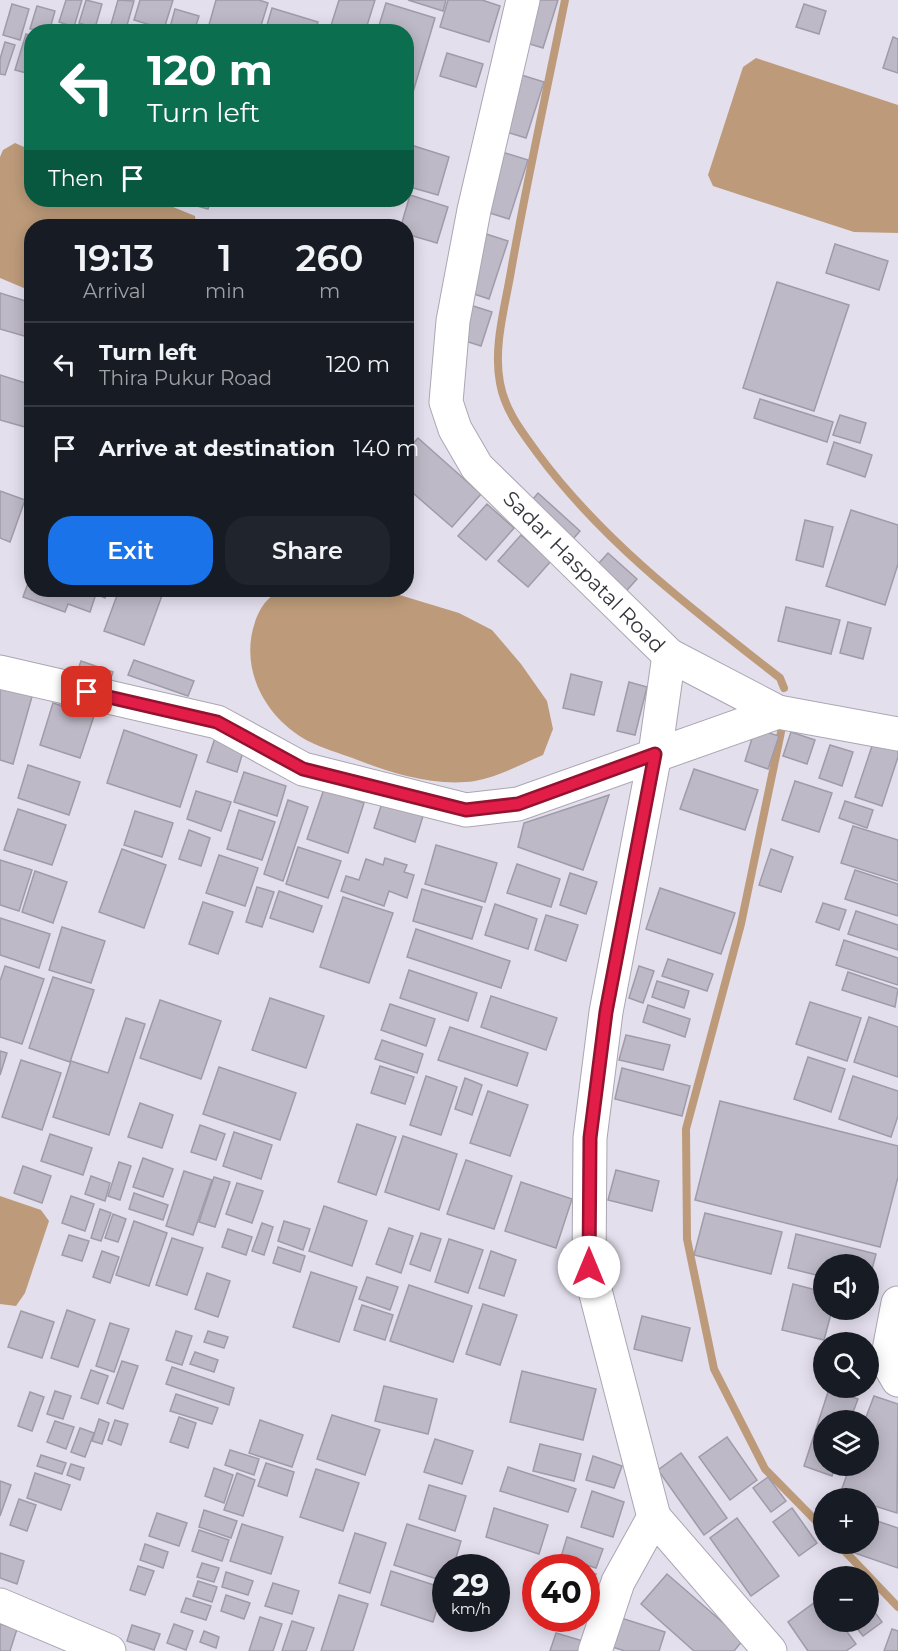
<!DOCTYPE html>
<meta charset="utf-8">
<style>
body{margin:0;font-family:Montserrat,sans-serif;background:#20242c;color:#f1f3f6;height:100vh;display:flex;flex-direction:column;font-size:22px;white-space:nowrap}
*{box-sizing:border-box;margin:0}
p{font-size:20px;color:#9ea1a6}
.icon{flex:none;width:33px;height:33px;fill:none;stroke:currentColor;stroke-width:2;stroke-linecap:round;stroke-linejoin:round}
.map{position:relative;flex:1;overflow:hidden}
.drawer{position:absolute;left:24px;top:219px;width:390px;height:378px;display:flex;flex-direction:column;background:#171b24;border-radius:24px;box-shadow:0 3px 15px #0003}
.drawer>*{flex:none}
.top-card{position:absolute;left:24px;top:24px;width:390px;height:183px;border-radius:24px;box-shadow:0 3px 15px #0003;background:#0b6e4f;color:#fff;overflow:hidden}
.controls{position:absolute;left:813px;top:1254px;display:grid;gap:12px}
.controls a{display:grid;place-items:center;width:66px;height:66px;border-radius:50%;background:#171b24;box-shadow:0 3px 15px #0003;font-size:30px}
.speed{position:absolute;left:432px;top:1554px;display:flex;gap:12px;font-size:30px;font-weight:700;text-align:center}
.speed>*{display:grid;place-content:center;width:78px;height:78px;border-radius:50%;background:#171b24;box-shadow:0 3px 15px #0003;line-height:1}
.speed small{font-size:15px;font-weight:400}
.speed .limit{border:9px solid #d22;background:#fff;color:#111}
.pin{position:absolute;display:grid;place-items:center;width:51px;height:51px;color:#fff;margin:-26px;border-radius:12px;box-shadow:0 3px 9px #0006}
.me{position:absolute;width:66px;margin:-33px;rotate:0deg;stroke-linejoin:round;filter:drop-shadow(0 0 4px #0008)}
.turn{display:flex;align-items:center;gap:21px;height:126px;padding:0 24px;font-size:27px}
.turn .icon{width:78px;height:78px;stroke-width:2.5}
.turn b{display:block;font-size:42px;line-height:51px}
.then{display:flex;align-items:center;height:57px;padding:0 24px;background:#0003;gap:12px;font-size:22px}
.eta{display:flex;justify-content:space-evenly;align-items:center;height:102px;text-align:center}
.eta b{font-size:36px;font-weight:600;line-height:42px}
.cta{display:flex;gap:12px;margin-top:auto;padding:12px 24px}
.cta a{flex:1;height:69px;border-radius:24px;background:#1a73e8;color:#fff;font-size:24px;font-weight:600;line-height:69px;text-align:center}
.cta a+a{background:#20242c;color:#f1f3f6}
ul{padding:0;list-style:none}
li{display:flex;align-items:center;gap:18px;height:84px;padding:0 24px;border-top:2px solid #363941}
li div{flex:1}
li b{display:block;font-size:22px}
li em{font-style:normal}
.map>svg:first-child{display:block}
</style>
<div class="map">
<svg width="898" height="1651" viewBox="0 0 898 1651">
<rect width="100%" height="100%" fill="#e4dfed"/>
<g fill="#bd9b7a">
<polygon points="756,58 898,105 898,233 854,232 713,186 708,175 743,67"/>
<polygon points="15,143 31,150 32,200 156,200 195,216 196,226 32,226 31,291 0,278 0,157 3,150"/>
<path d="M289,590h94l76,23 33,17 29,34 26,37 6,28 -10,26c-21,9 -45,22 -68,26 -40,6 -84,-8 -120,-22 -16,-6 -33,-11 -47,-18 -43,-23 -69,-72 -53,-119 6,-17 15,-30 34,-32z"/>
<polygon points="0,1196 41,1210 49,1221 25,1293 16,1306 0,1304"/>
</g>
<g fill="none" stroke-linecap="round" stroke-linejoin="round">
<g stroke="#bd9b7a" stroke-width="8">
<path d="M565,0c-18,90 -38,180 -54,271 -6,36 -18,76 -11,112 5,28 22,49 38,71 66,89 155,156 242,224l4,10"/>
<polyline points="781,732 741,924 686,1129 687,1239 714,1369 765,1469 824,1529"/>
<polyline points="838,1544 898,1607"/>
</g>
</g>
<g fill="#beb9c7" stroke="#a09ba8" stroke-width="1.5">
<polygon points="66,0 82,0 74,27 59,22"/>
<polygon points="86,0 102,4 95,28 79,23"/>
<polygon points="118,0 134,1 125,32 110,28"/>
<polygon points="140,0 173,0 164,29 134,20"/>
<polygon points="216,0 259,0 268,3 259,32 207,32"/>
<polygon points="339,0 375,0 365,32 329,32"/>
<polygon points="408,0 446,0 443,11"/>
<polygon points="448,0 482,0 500,6 489,42 440,27"/>
<polygon points="529,0 558,0 543,48 517,40"/>
<polygon points="386,3 435,18 408,109 406,32 377,32"/>
<polygon points="12,4 29,9 20,40 3,35"/>
<polygon points="804,4 826,11 819,34 796,27"/>
<polygon points="37,6 55,11 49,32 30,29"/>
<polygon points="272,8 318,22 315,32 265,32"/>
<polygon points="175,9 199,16 194,32 169,31"/>
<polygon points="26,34 32,36 30,74 15,70"/>
<polygon points="893,37 898,39 898,73 883,68"/>
<polygon points="5,42 15,45 5,75 0,74 0,59"/>
<polygon points="447,53 483,64 476,87 440,76"/>
<polygon points="515,73 544,82 526,138 497,129"/>
<polygon points="411,145 449,157 438,195 406,186 406,159"/>
<polygon points="499,151 528,160 509,219 480,210"/>
<polygon points="410,195 448,207 437,243 406,234 406,226 401,226"/>
<polygon points="176,200 211,200 208,209"/>
<polygon points="483,233 508,241 489,299 465,291"/>
<polygon points="835,244 888,261 879,290 826,273"/>
<polygon points="777,282 849,305 814,411 743,388"/>
<polygon points="0,293 32,303 31,338 0,329"/>
<polygon points="467,304 492,312 481,346 456,338"/>
<polygon points="0,375 32,385 32,405 25,427 0,420"/>
<polygon points="760,399 833,422 827,442 754,418"/>
<polygon points="840,415 866,423 860,443 833,435"/>
<polygon points="418,438 481,494 452,527 406,487 406,451"/>
<polygon points="834,442 872,455 865,477 827,464"/>
<polygon points="0,491 25,500 10,542 0,538"/>
<polygon points="538,493 580,531 566,547 524,510"/>
<polygon points="487,504 514,528 486,560 458,536"/>
<polygon points="851,510 898,525 898,564 885,605 826,586"/>
<polygon points="805,520 833,527 823,567 796,560"/>
<polygon points="521,535 551,561 528,587 498,561"/>
<polygon points="608,553 637,579 620,598 591,572"/>
<polygon points="32,572 32,590 108,590 105,598 96,594 90,612 68,604 65,612 23,597"/>
<polygon points="119,590 164,590 144,645 104,631"/>
<polygon points="786,607 840,620 831,654 778,641"/>
<polygon points="848,622 871,628 863,659 840,653"/>
<polygon points="134,660 194,681 188,696 128,675"/>
<polygon points="81,661 113,672 107,689 75,678"/>
<polygon points="571,674 602,682 594,715 563,708"/>
<polygon points="629,682 647,687 635,735 617,731"/>
<polygon points="0,683 33,693 13,764 0,760"/>
<polygon points="53,703 94,716 80,758 40,745"/>
<polygon points="755,729 779,736 768,769 745,761"/>
<polygon points="124,730 197,755 180,807 107,783"/>
<polygon points="791,732 815,740 807,764 783,756"/>
<polygon points="216,735 245,745 237,772 207,762"/>
<polygon points="874,740 898,748 898,757 882,806 855,797"/>
<polygon points="830,745 853,752 842,786 819,778"/>
<polygon points="28,765 80,782 69,815 18,798"/>
<polygon points="694,769 758,790 745,830 680,809"/>
<polygon points="244,772 286,786 277,816 234,802"/>
<polygon points="795,781 832,793 819,832 782,820"/>
<polygon points="324,789 364,803 348,853 307,839"/>
<polygon points="196,791 231,802 221,831 187,819"/>
<polygon points="609,795 583,870 518,847 524,823"/>
<polygon points="288,800 308,807 283,881 264,874"/>
<polygon points="845,801 873,810 867,828 839,818"/>
<polygon points="382,803 423,816 415,842 374,828"/>
<polygon points="18,809 66,825 52,865 4,850"/>
<polygon points="239,810 275,822 262,860 227,849"/>
<polygon points="135,811 173,823 162,857 124,845"/>
<polygon points="853,826 898,840 898,881 841,863"/>
<polygon points="189,830 210,838 201,866 179,859"/>
<polygon points="436,845 497,863 485,902 425,884"/>
<polygon points="298,847 341,861 328,898 286,884"/>
<polygon points="122,849 166,865 144,928 99,912"/>
<polygon points="771,849 793,857 781,892 759,885"/>
<polygon points="219,855 258,868 245,906 206,893"/>
<polygon points="385,858 407,865 404,872 414,875 407,898 389,891 384,906 341,891 346,876 359,880 366,859 383,865"/>
<polygon points="0,860 32,870 19,911 0,905"/>
<polygon points="517,864 560,879 551,907 507,893"/>
<polygon points="855,870 898,884 898,916 845,899"/>
<polygon points="35,871 67,882 53,923 22,912"/>
<polygon points="570,873 597,882 586,914 560,905"/>
<polygon points="257,887 274,892 262,927 246,922"/>
<polygon points="660,888 735,913 721,954 646,929"/>
<polygon points="422,889 482,907 472,939 413,921"/>
<polygon points="279,891 322,906 313,932 270,918"/>
<polygon points="343,897 393,913 369,983 320,967"/>
<polygon points="203,902 233,912 218,954 189,944"/>
<polygon points="823,903 846,910 839,930 816,922"/>
<polygon points="495,904 537,919 528,949 485,935"/>
<polygon points="856,911 898,925 898,950 848,934"/>
<polygon points="546,915 578,925 566,961 535,950"/>
<polygon points="0,918 50,934 39,968 0,955"/>
<polygon points="62,927 105,941 91,983 49,970"/>
<polygon points="416,929 510,961 501,988 407,957"/>
<polygon points="844,940 898,958 898,985 836,965"/>
<polygon points="668,959 713,974 707,991 662,976"/>
<polygon points="5,966 44,979 22,1044 0,1037 0,981"/>
<polygon points="639,966 654,971 643,1003 629,998"/>
<polygon points="409,970 477,993 468,1021 400,998"/>
<polygon points="848,972 898,989 895,1007 842,990"/>
<polygon points="53,977 94,990 70,1062 29,1048"/>
<polygon points="657,981 689,991 684,1008 652,997"/>
<polygon points="491,996 557,1018 546,1050 481,1027"/>
<polygon points="270,998 324,1016 306,1068 252,1050"/>
<polygon points="160,1000 221,1021 201,1079 140,1058"/>
<polygon points="810,1002 861,1018 847,1061 796,1044"/>
<polygon points="390,1004 435,1019 426,1046 381,1030"/>
<polygon points="648,1005 690,1019 685,1037 643,1022"/>
<polygon points="869,1017 898,1027 898,1077 854,1062"/>
<polygon points="126,1018 145,1024 109,1135 53,1117 71,1061 108,1073"/>
<polygon points="450,1027 528,1053 517,1086 438,1060"/>
<polygon points="626,1035 670,1045 663,1070 619,1060"/>
<polygon points="382,1040 423,1054 417,1073 375,1059"/>
<polygon points="0,1051 7,1053 0,1075"/>
<polygon points="808,1057 845,1069 831,1112 794,1099"/>
<polygon points="21,1060 61,1073 42,1130 2,1117"/>
<polygon points="380,1066 414,1077 405,1104 371,1093"/>
<polygon points="219,1067 296,1093 280,1140 203,1114"/>
<polygon points="622,1068 690,1086 682,1116 615,1099"/>
<polygon points="426,1076 457,1087 441,1135 410,1125"/>
<polygon points="853,1076 898,1091 898,1116 891,1137 839,1119"/>
<polygon points="465,1078 482,1085 472,1115 455,1109"/>
<polygon points="488,1091 528,1105 510,1156 470,1143"/>
<polygon points="720,1101 898,1146 898,1177 880,1247 695,1200"/>
<polygon points="140,1103 173,1115 162,1148 128,1137"/>
<polygon points="357,1124 396,1137 376,1195 338,1182"/>
<polygon points="200,1125 225,1134 216,1160 191,1152"/>
<polygon points="234,1132 272,1145 261,1179 223,1166"/>
<polygon points="50,1134 92,1148 83,1175 41,1161"/>
<polygon points="403,1136 457,1154 439,1210 385,1192"/>
<polygon points="143,1158 173,1169 163,1197 133,1187"/>
<polygon points="466,1160 512,1176 494,1229 447,1214"/>
<polygon points="119,1162 131,1166 120,1200 108,1196"/>
<polygon points="23,1166 51,1176 42,1203 14,1193"/>
<polygon points="616,1170 659,1181 652,1211 608,1200"/>
<polygon points="184,1171 212,1180 193,1235 166,1226"/>
<polygon points="91,1176 110,1183 105,1201 85,1194"/>
<polygon points="214,1177 230,1182 215,1227 199,1222"/>
<polygon points="521,1182 572,1199 556,1248 505,1231"/>
<polygon points="237,1183 263,1191 252,1223 226,1214"/>
<polygon points="134,1193 168,1205 163,1220 129,1209"/>
<polygon points="71,1196 94,1204 85,1231 62,1223"/>
<polygon points="324,1206 367,1221 352,1266 309,1251"/>
<polygon points="100,1209 111,1213 101,1241 91,1238"/>
<polygon points="705,1213 782,1232 771,1274 694,1255"/>
<polygon points="113,1214 126,1219 118,1242 105,1238"/>
<polygon points="134,1221 167,1233 149,1286 116,1275"/>
<polygon points="284,1221 310,1229 303,1250 278,1241"/>
<polygon points="262,1223 273,1227 264,1255 252,1251"/>
<polygon points="389,1228 413,1236 401,1273 376,1264"/>
<polygon points="228,1229 252,1237 246,1255 222,1247"/>
<polygon points="421,1233 441,1239 430,1271 410,1264"/>
<polygon points="796,1234 876,1254 868,1285 868,1264 824,1264 824,1277 788,1268"/>
<polygon points="69,1235 89,1241 82,1261 62,1255"/>
<polygon points="172,1238 203,1248 187,1295 156,1285"/>
<polygon points="449,1239 483,1250 468,1293 435,1282"/>
<polygon points="278,1247 305,1256 300,1272 273,1263"/>
<polygon points="102,1251 119,1257 110,1283 93,1277"/>
<polygon points="491,1251 516,1260 504,1296 479,1288"/>
<polygon points="311,1272 357,1287 339,1342 293,1327"/>
<polygon points="207,1273 230,1281 218,1317 195,1309"/>
<polygon points="367,1277 398,1287 390,1310 359,1299"/>
<polygon points="793,1284 824,1292 824,1310 832,1310 824,1340 782,1330"/>
<polygon points="409,1285 472,1306 453,1362 390,1341"/>
<polygon points="483,1304 517,1315 500,1365 466,1354"/>
<polygon points="362,1305 393,1315 385,1340 354,1330"/>
<polygon points="67,1310 95,1320 78,1367 51,1358"/>
<polygon points="21,1311 54,1322 42,1358 8,1347"/>
<polygon points="642,1316 690,1328 682,1361 634,1349"/>
<polygon points="110,1323 129,1329 114,1372 96,1366"/>
<polygon points="176,1331 192,1336 182,1365 166,1360"/>
<polygon points="208,1331 228,1337 224,1348 204,1342"/>
<polygon points="195,1352 218,1360 214,1372 190,1364"/>
<polygon points="122,1361 138,1366 123,1409 107,1403"/>
<polygon points="172,1367 234,1388 229,1405 166,1384"/>
<polygon points="91,1370 108,1376 98,1404 81,1398"/>
<polygon points="522,1371 596,1389 583,1440 510,1422"/>
<polygon points="384,1386 437,1399 428,1434 375,1421"/>
<polygon points="829,1389 858,1399 850,1420 824,1420 824,1466 835,1466 832,1476 804,1466"/>
<polygon points="55,1391 71,1396 63,1419 47,1414"/>
<polygon points="30,1392 44,1397 32,1431 18,1426"/>
<polygon points="176,1394 218,1408 212,1424 170,1411"/>
<polygon points="874,1396 898,1404 897,1513 868,1504 868,1498 853,1498 840,1494 850,1466 868,1466 868,1420 865,1420"/>
<polygon points="332,1415 380,1430 365,1475 317,1459"/>
<polygon points="179,1417 196,1423 188,1448 170,1442"/>
<polygon points="99,1419 109,1423 102,1444 92,1441"/>
<polygon points="115,1420 128,1424 121,1445 108,1440"/>
<polygon points="260,1420 303,1435 292,1467 249,1453"/>
<polygon points="55,1421 74,1427 66,1449 47,1442"/>
<polygon points="80,1428 94,1433 85,1457 71,1452"/>
<polygon points="727,1437 757,1480 730,1500 699,1457"/>
<polygon points="435,1439 473,1451 462,1484 424,1472"/>
<polygon points="540,1444 581,1454 574,1481 533,1471"/>
<polygon points="230,1450 259,1459 254,1475 225,1465"/>
<polygon points="681,1453 727,1518 704,1535 658,1470"/>
<polygon points="41,1455 66,1463 62,1474 37,1466"/>
<polygon points="593,1456 622,1466 614,1488 586,1480"/>
<polygon points="266,1463 294,1472 287,1496 258,1486"/>
<polygon points="71,1464 84,1468 80,1480 67,1475"/>
<polygon points="508,1467 576,1489 568,1512 500,1491"/>
<polygon points="214,1468 233,1475 224,1503 205,1496"/>
<polygon points="316,1469 359,1483 343,1531 300,1517"/>
<polygon points="35,1473 70,1485 61,1510 27,1498"/>
<polygon points="237,1473 255,1480 243,1516 224,1510"/>
<polygon points="768,1477 786,1501 771,1512 753,1488"/>
<polygon points="0,1481 11,1485 0,1516"/>
<polygon points="429,1485 466,1496 455,1531 419,1519"/>
<polygon points="592,1491 624,1502 613,1537 581,1527"/>
<polygon points="19,1499 36,1505 27,1531 10,1525"/>
<polygon points="494,1508 548,1525 539,1554 486,1537"/>
<polygon points="792,1508 817,1543 799,1556 773,1522"/>
<polygon points="204,1510 237,1521 231,1538 199,1527"/>
<polygon points="157,1513 187,1523 179,1546 149,1536"/>
<polygon points="737,1518 779,1576 751,1596 710,1538"/>
<polygon points="868,1518 898,1528 898,1568 852,1552 855,1544 868,1544"/>
<polygon points="242,1524 283,1537 271,1574 230,1561"/>
<polygon points="407,1524 461,1541 453,1568 446,1568 446,1582 394,1565"/>
<polygon points="199,1530 229,1540 222,1561 192,1551"/>
<polygon points="355,1533 386,1543 370,1593 339,1583"/>
<polygon points="567,1537 603,1549 596,1568 561,1557"/>
<polygon points="145,1544 168,1552 163,1568 140,1560"/>
<polygon points="0,1553 24,1561 17,1584 0,1578"/>
<polygon points="202,1563 219,1568 214,1582 197,1577"/>
<polygon points="138,1566 154,1571 145,1595 130,1590"/>
<polygon points="391,1571 443,1588 433,1622 381,1605"/>
<polygon points="586,1571 596,1574 586,1603"/>
<polygon points="226,1572 253,1581 248,1595 222,1587"/>
<polygon points="667,1574 743,1640 734,1651 694,1651 641,1604"/>
<polygon points="198,1581 217,1587 212,1602 193,1596"/>
<polygon points="273,1583 299,1591 292,1614 265,1606"/>
<polygon points="226,1595 250,1603 244,1619 221,1611"/>
<polygon points="339,1595 368,1604 353,1651 321,1651"/>
<polygon points="822,1597 824,1622 840,1622 856,1644 846,1651 808,1651 788,1622"/>
<polygon points="186,1598 211,1606 206,1620 181,1612"/>
<polygon points="868,1603 882,1622 863,1636 852,1622 868,1622"/>
<polygon points="260,1617 282,1624 273,1651 249,1651"/>
<polygon points="618,1617 665,1632 659,1651 625,1651 609,1646"/>
<polygon points="292,1621 314,1628 306,1651 282,1651"/>
<polygon points="0,1624 17,1629 10,1651 0,1651"/>
<polygon points="174,1624 193,1631 186,1650 167,1643"/>
<polygon points="132,1625 160,1634 154,1650 127,1641"/>
<polygon points="892,1629 898,1631 898,1651 884,1651"/>
<polygon points="204,1631 219,1637 216,1648 200,1642"/>
<polygon points="556,1633 583,1641 580,1651 550,1651"/>
</g>
<g fill="none" stroke-linecap="round" stroke-linejoin="round">
<g stroke="#aba6b3" stroke-width="35">
<g id="minor">
<polyline points="523,0 474,210 453,321 446,402 455,429 477,467 669,655 778,712 898,734"/>
<polyline points="669,655 655,754 606,1012 590,1138 589,1267 654,1517 770,1651"/>
<polyline points="0,672 217,722 303,769 466,810 518,804 778,712"/>
<polyline points="898,1303 887,1361 898,1380"/>
<polyline points="0,1605 109,1651"/>
<polyline points="595,1651 618,1582 654,1517"/>
</g>
</g>
<use href="#minor" stroke="#fff" stroke-width="33"/>
</g>
<g fill="none" stroke-linecap="round" stroke-linejoin="round">
<g stroke="#92132f" stroke-width="15">
<polyline id="route" points="87,692 217,722 303,769 466,810 518,804 655,754 606,1012 590,1138 589,1267"/>
</g>
<use href="#route" stroke="#e11d48" stroke-width="10"/>
</g>
<g text-anchor="middle" stroke-width="6" stroke-linejoin="round" paint-order="stroke">
<g font-size="21" fill="#38363b" stroke="#fff">
<text transform="translate(584 572) rotate(45)" y="7">Sadar Haspatal Road</text>
</g>
</g>
</svg>
<div class="controls">
<a><svg class="icon" aria-label="sound" viewBox="0 0 24 24"><path d="M4 9h4l5-4v14l-5-4H4zM17 9q2 3 0 6"/></svg></a>
<a><svg class="icon" aria-label="search" viewBox="0 0 24 24"><circle cx="10" cy="10" r="6"/><path d="M15 15l6 6"/></svg></a>
<a><svg class="icon" aria-label="layers" viewBox="0 0 24 24"><path d="M12 4l9 5-9 5-9-5zM3 14l9 5 9-5"/></svg></a>
<a>+</a>
<a>−</a>
</div>
<div class="speed"><div>29<small>km/h</small></div><div class="limit">40</div></div>
<div class="pin" style="left:87px;top:692px;background:#d93025"><svg class="icon" aria-label="arrive" viewBox="0 0 24 24"><path d="M6 21V4h12l-3 4 3 4H6"/></svg></div>
<svg class="me" style="left:589px;top:1267px" viewBox="-20 -20 40 40"><circle r="19" fill="#fff"/><path d="M0-13L10 11 0 6-10 11z" fill="#e11d48"/></svg>
<div class="top-card">
<div class="turn"><svg class="icon" aria-label="left" viewBox="0 0 24 24"><path d="M17 20v-9H6M10 6l-5 5 5 5"/></svg><div><b>120 m</b>Turn left</div></div>
<div class="then">Then<svg class="icon" aria-label="arrive" viewBox="0 0 24 24"><path d="M6 21V4h12l-3 4 3 4H6"/></svg></div>
</div>
<section class="drawer">
<div class="eta">
<div><b>19:13</b><p>Arrival</p></div>
<div><b>1</b><p>min</p></div>
<div><b>260</b><p>m</p></div>
</div>
<ul>
<li><svg class="icon" aria-label="left" viewBox="0 0 24 24"><path d="M17 20v-9H6M10 6l-5 5 5 5"/></svg><div><b>Turn left</b><p>Thira Pukur Road</p></div><em>120 m</em></li>
<li><svg class="icon" aria-label="arrive" viewBox="0 0 24 24"><path d="M6 21V4h12l-3 4 3 4H6"/></svg><div><b>Arrive at destination</b></div><em>140 m</em></li>
</ul>
<div class="cta"><a>Exit</a><a>Share</a></div>
</section>
</div>
